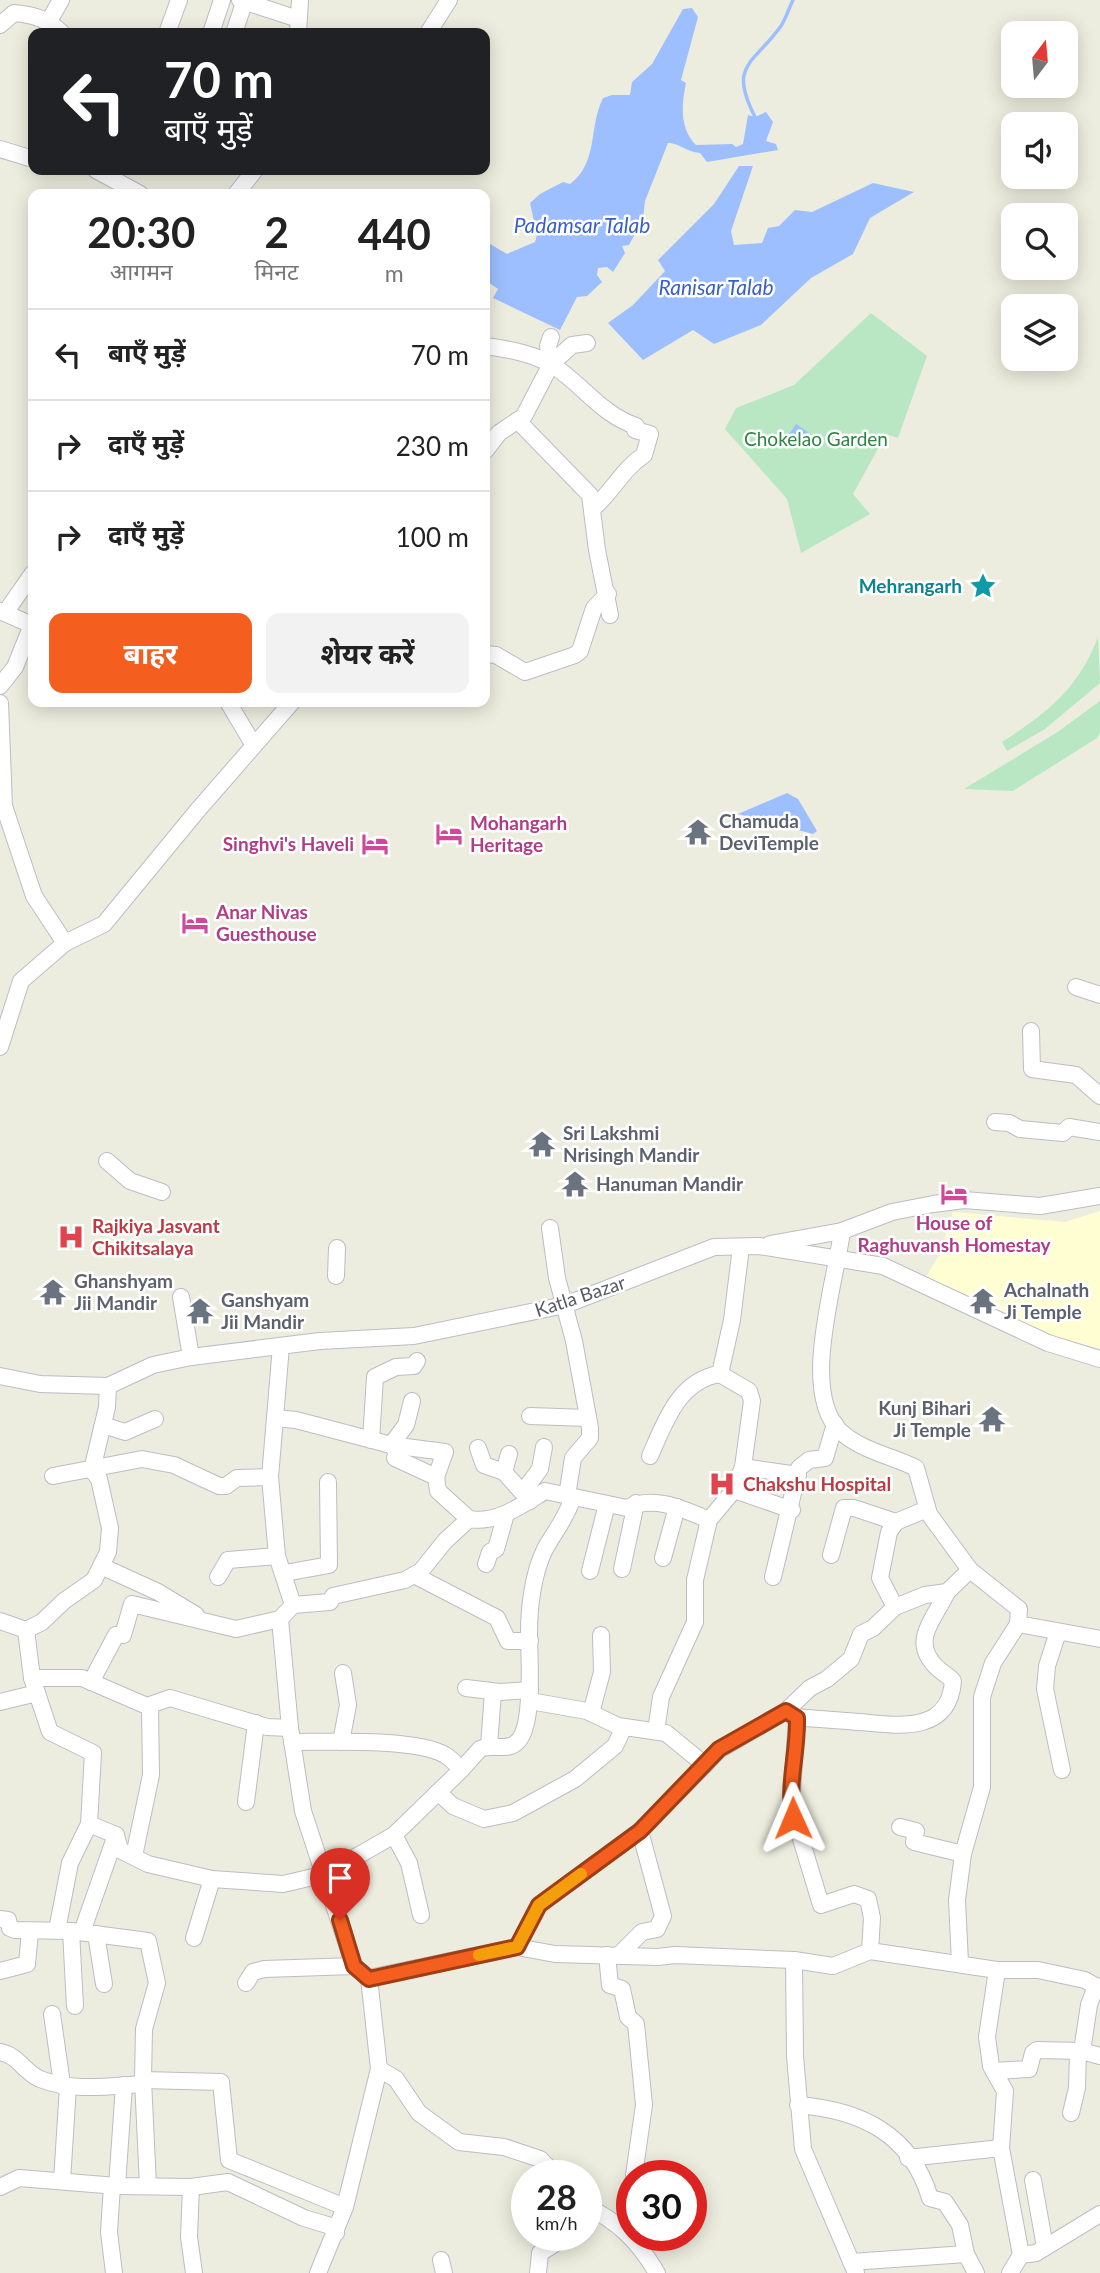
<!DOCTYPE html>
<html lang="hi">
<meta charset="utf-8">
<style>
body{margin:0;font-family:Lato,"Noto Sans Devanagari",sans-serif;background:#f2f2f2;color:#222;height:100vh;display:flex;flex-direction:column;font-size:26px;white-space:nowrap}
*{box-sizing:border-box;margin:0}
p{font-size:23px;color:#767676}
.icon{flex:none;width:38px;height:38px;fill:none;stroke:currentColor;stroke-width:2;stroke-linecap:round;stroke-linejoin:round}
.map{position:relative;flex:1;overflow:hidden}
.details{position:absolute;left:28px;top:189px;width:462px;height:518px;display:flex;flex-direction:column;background:#fff;border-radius:14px;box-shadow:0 4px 18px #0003}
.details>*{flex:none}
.hud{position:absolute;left:28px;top:28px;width:462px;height:147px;border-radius:14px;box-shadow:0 4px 18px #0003;background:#202124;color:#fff;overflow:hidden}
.needle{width:46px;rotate:16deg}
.fabs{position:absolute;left:1001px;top:21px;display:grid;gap:14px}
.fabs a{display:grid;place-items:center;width:77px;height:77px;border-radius:14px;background:#fff;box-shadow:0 4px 18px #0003;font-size:35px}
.speed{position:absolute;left:511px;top:2160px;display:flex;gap:14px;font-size:35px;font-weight:700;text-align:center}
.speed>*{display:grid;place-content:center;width:91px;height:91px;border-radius:50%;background:#fff;box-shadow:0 4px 18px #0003;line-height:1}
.speed small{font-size:18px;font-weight:400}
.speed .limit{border:10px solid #d22;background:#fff;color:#111}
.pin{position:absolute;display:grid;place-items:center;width:60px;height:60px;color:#fff;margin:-72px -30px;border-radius:50% 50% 50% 0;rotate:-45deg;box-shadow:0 0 7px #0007}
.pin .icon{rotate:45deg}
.me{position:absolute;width:77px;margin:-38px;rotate:359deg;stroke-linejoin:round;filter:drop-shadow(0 0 5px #0008)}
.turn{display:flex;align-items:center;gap:24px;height:147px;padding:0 21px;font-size:32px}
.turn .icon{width:91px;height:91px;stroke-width:2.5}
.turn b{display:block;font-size:49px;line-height:60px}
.eta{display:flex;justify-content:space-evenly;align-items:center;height:119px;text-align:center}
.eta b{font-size:42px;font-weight:700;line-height:49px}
.button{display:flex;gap:14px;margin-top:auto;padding:14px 21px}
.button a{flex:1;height:80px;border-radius:14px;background:#f45e1e;color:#fff;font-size:28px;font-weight:700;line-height:80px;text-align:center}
.button a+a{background:#f2f2f2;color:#222}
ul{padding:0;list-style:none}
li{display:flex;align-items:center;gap:21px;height:91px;padding:0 21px;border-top:2px solid #e0e0e0}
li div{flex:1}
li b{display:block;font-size:26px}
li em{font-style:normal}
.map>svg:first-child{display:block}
</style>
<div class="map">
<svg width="1100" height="2273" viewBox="0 0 1100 2273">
<rect width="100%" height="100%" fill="#ededdf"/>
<polygon fill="#fffed2" points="1100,1211 1100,1358 921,1285 940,1254 953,1212 1065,1222"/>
<g fill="#b9e7c3">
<polygon points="871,313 927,356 898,438 886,434 853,494 870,514 801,553 787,499 725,429 736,408 794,385"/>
<path d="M1098,637l2,46 -55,46 -38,22 -5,-9c45,-29 77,-54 96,-105z"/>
<polygon points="1100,701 1100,733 1097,738 1013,791 964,789 1056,733"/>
</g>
<g fill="#9dbfff">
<path d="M692,8l6,9 -17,63 5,3c-5,23 -6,46 10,62l36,-1 4,3 7,-3 5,-29 7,2 11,-5 7,10 -7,19 10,3 2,6 -71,12 -7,-9c-14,-1 -22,-11 -32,-10l-23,58 -2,18 -14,26 -7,1 3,7 -12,19 -6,-5 -9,1 -1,7 5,7 -15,14 -10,1 -17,33 -67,-32 5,-9 -13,-9 3,-10 -3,-2v-16l5,-8 17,10 28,-12 2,-7 -7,-32 10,-9 23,-12 7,2c29,-22 18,-56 33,-86l9,-3h18l2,-13 20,-18 31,-55z"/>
<polygon points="739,166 753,166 731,231 734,245 762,243 768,228 779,226 795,210 812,212 873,183 914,192 870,218 853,254 811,278 761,325 714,344 693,330 643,360 608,323 633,305 665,271 658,260 714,204"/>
<polygon points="796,424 808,432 799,447 786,439"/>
<polygon points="787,793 798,799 817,831 813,834 738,814"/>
</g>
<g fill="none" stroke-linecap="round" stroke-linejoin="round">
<path stroke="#9dbfff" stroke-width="3.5" d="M755,117c-27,-53 -2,-52 26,-91 5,-8 8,-18 12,-26"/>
<g stroke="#bcbdc4" stroke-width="18">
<g id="minor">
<polyline points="240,0 298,19"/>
<polyline points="49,21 61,0"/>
<path d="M0,25l14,-12c21,2 33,6 48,20"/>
<polyline points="167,33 179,0"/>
<polyline points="211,33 222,0"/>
<polyline points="234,33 245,0"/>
<polyline points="298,33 300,0"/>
<polyline points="428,33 449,0"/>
<polyline points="0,149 33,159"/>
<polyline points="96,170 140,194"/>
<polyline points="236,194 255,170"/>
<polyline points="551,337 548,346 551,364"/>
<path d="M485,346c23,3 53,8 73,23 27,19 45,46 78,57l-1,4 15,4 -6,21c-22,14 -31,37 -52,54"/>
<polyline points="519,422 590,495 597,550 610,615"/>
<polyline points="485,451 499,433 524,416 551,364 572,345 587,343"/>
<polyline points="0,611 32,625 15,667 0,686"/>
<polyline points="5,613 33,573"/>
<polyline points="485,654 496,655 525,672 575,655 580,651 594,608 608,594"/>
<polyline points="228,702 253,744"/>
<polyline points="0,703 4,806 34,896 65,943"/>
<polyline points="1076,987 1100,995"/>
<polyline points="1031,1031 1032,1069 1076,1075 1100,1096"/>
<polyline points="0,1047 21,981 65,943 104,924 197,811 292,702"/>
<polyline points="995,1122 1009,1123 1020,1129 1063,1133 1069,1127 1100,1132"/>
<polyline points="107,1161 130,1181 162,1192"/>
<polyline points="550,1228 557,1278 574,1341 590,1428 590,1438 573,1458 567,1496"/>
<path d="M842,1231c-6,50 -42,159 -3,199 20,20 53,26 77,38l13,46 41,56 49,39 -1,15 82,15"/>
<polyline points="770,1244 842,1231 892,1212 933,1204 964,1200 1040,1206 1100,1196"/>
<polyline points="336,1276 337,1248"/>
<polyline points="181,1297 191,1357"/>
<polyline points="281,1346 270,1477 277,1556 293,1605 280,1619 290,1728 303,1811 354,1966 369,1978 379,2069 345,2207 318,2273"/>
<polyline points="0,1376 40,1384 108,1386 153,1365 191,1357 320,1341 414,1336 565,1305 714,1247 759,1246 883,1266 1048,1343 1100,1359"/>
<polyline points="530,1416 588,1418"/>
<polyline points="275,1418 296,1420 391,1445 397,1451 395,1458 436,1477 438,1491 469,1519"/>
<polyline points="103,1425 125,1432 155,1419"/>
<polyline points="371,1440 375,1377 396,1367 414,1366 417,1361"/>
<polyline points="391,1445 406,1425 412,1401"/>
<polyline points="478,1448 484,1465 504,1472 530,1501"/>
<polyline points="397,1451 398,1446 445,1452 436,1477"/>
<path d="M650,1456c15,-34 29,-76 70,-82"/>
<polyline points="743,1467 798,1475"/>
<polyline points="92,1470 107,1407 108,1386"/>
<polyline points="504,1472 509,1454"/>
<polyline points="53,1476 142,1459 174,1465 219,1486 226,1486 237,1478 270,1477"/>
<polyline points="734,1490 792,1510"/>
<polyline points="523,1492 540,1469 544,1447"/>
<polyline points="831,1555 844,1508 854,1508 896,1522"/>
<polyline points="663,1558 677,1507"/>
<polyline points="486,1564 490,1552 496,1549 506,1514"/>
<polyline points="101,1566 158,1592 196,1615"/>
<polyline points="622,1569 636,1503"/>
<polyline points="590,1571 607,1504"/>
<polyline points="285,1573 329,1565 328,1482"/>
<polyline points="414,1575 497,1618 508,1641 530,1641"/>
<polyline points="218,1577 228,1560 277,1556"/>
<polyline points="773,1577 799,1468 809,1460 825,1458 835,1424"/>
<path d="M293,1605l37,-3 3,-6 72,-16 16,-9 24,-30 24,-22c28,5 53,-14 76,-28l82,17c27,-13 56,1 82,12"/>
<polyline points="895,1607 880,1578 889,1532 896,1522 927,1509"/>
<polyline points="0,1621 26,1630 32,1678 82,1678 147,1706 170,1698 267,1727 290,1728"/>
<polyline points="26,1630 42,1622 64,1601 94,1580 108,1552 110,1528 99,1479 92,1470"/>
<polyline points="1058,1632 1047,1666 1045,1689 1062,1770"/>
<polyline points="32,1678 50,1732 93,1753 89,1824 70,1863 57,1930"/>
<polyline points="91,1682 116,1635 123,1635 132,1604 236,1629 280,1619"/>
<polyline points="466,1688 500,1692 530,1690"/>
<polyline points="530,1701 587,1711 618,1726 666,1733 705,1765"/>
<polyline points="0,1702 37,1693"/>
<path d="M786,1711l8,6c22,2 43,3 65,5 37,3 90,13 94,-41 -6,-7 -16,-11 -21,-19 -20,-24 5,-47 15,-70"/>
<polyline points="591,1713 602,1672 601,1635"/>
<polyline points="797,1718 791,1806 821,1905 854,1894 868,1899 872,1918 870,1951"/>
<polyline points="656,1731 661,1697 695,1622 695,1580 709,1520 734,1490 743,1467 752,1401 749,1391 720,1374 732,1320 741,1247"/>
<polyline points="341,1742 348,1705 343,1673"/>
<polyline points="489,1746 493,1692"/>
<path d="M461,1770l19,-21c11,-5 27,2 36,-6 19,-14 13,-88 13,-110 0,-26 4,-60 16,-84 10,-18 22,-32 28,-52"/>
<polyline points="438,1792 453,1806 484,1819 513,1813 575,1779 615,1746 624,1727"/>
<polyline points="246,1802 256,1723"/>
<path d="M89,1824l27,11 4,15 28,14 64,15 71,5 43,-10 68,-39 67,-65c-4,-5 -9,-11 -16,-15 -28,-17 -118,-13 -153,-13"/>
<polyline points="900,1827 916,1831 914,1842 963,1854"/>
<polyline points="394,1835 409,1863 421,1915"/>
<polyline points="134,1856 151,1775 150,1706"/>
<polyline points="0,1919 8,1920 10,1928 15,1930 71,1931 148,1941 157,1983 144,2029 143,2080 221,2082 229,2160 345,2207"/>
<polyline points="71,1931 75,2006"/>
<polyline points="82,1932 116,1835"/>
<polyline points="96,1934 104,1984"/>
<polyline points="194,1938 212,1879"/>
<polyline points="517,1947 539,1905 640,1831 719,1750 786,1711 810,1688 827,1679 851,1659 861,1634 873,1628 895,1607 925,1595 947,1592 970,1570"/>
<polyline points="607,1955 610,1985 622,1989 628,2017 636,2024 644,2105 634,2175"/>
<polyline points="619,1955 642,1932 657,1929 663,1916 640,1831"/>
<polyline points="794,1960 795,2056 803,2149 856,2273"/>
<polyline points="960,1963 957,1900 963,1854 982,1787 982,1697 993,1663 1018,1624"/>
<polyline points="997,1970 987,2037 991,2066 1005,2091 1001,2148 1021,2255"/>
<polyline points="0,1971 27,1964 30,1931"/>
<polyline points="369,1978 517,1947 555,1954 658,1957 675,1955 794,1960 833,1966 870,1951 997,1970 1038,1970 1085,1980 1100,1989"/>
<polyline points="246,1983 253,1972 264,1969 354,1966"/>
<polyline points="52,2014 62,2084"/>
<polyline points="1082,2051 1089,2005 1096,1986"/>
<path d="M0,2052c18,3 24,20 40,27 32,13 70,7 103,5"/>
<polyline points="379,2069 396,2079 419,2113 459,2142 504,2147 540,2159 556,2175"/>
<polyline points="994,2071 1029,2069 1033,2053 1037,2050 1082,2051 1100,2056"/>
<polyline points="143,2080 148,2186"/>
<path d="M798,2105c63,5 113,29 132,93l15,4 15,23 6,29 10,19"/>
<polyline points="1071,2113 1077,2088 1078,2051"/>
<polyline points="908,2158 1001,2148"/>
<polyline points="1033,2180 1045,2247"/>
<polyline points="62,2181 68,2086"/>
<polyline points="112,2186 109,2232 114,2273"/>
<polyline points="117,2186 124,2085"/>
<polyline points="0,2187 19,2178 117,2186 191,2187 228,2182 304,2218 334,2227 336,2233"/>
<polyline points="191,2187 189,2237 194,2273"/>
<path d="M586,2206c33,16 52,35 71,67"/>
<polyline points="627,2231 632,2191"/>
<polyline points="441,2260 444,2273"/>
<polyline points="851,2262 966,2254"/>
<polyline points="538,2273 540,2253 569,2235"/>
<polyline points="1010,2273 1021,2255 1036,2253 1100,2214"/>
</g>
</g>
<use href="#minor" stroke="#fff" stroke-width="16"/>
</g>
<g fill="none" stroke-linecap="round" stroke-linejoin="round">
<g stroke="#9f3d14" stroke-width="18">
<path id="route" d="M340,1920l14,46 15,13 148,-32 22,-42 101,-74 79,-82 67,-38 11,7c1,33 -10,67 -4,100"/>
</g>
<use href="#route" stroke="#f45e1e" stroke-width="12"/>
<polyline stroke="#f59e0b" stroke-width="12" points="479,1955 517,1947 539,1905 581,1874"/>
</g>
<defs>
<g id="sight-bare" transform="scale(2.1)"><path d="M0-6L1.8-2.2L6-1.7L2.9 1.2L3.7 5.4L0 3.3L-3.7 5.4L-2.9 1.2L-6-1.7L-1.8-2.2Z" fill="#0f9aa8" stroke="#fff" stroke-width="2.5" paint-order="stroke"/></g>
<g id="temple-bare" transform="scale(2.1)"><path d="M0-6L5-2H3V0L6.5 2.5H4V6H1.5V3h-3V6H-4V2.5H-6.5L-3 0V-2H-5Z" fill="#6b7280" stroke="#fff" stroke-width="2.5" paint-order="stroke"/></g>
<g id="hotel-bare" transform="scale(2.1)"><path d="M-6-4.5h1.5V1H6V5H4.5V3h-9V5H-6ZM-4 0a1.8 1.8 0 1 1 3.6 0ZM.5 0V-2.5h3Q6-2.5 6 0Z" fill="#d1479c" stroke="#fff" stroke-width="2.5" paint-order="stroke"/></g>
<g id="hospital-bare" transform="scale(2.1)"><path d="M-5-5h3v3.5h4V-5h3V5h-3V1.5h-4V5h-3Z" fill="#e0444e" stroke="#fff" stroke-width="2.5" paint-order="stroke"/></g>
</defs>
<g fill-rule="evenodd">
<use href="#sight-bare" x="983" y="586"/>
<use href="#temple-bare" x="698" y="832"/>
<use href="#hotel-bare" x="449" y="834"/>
<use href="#hotel-bare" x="375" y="844"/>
<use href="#hotel-bare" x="195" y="923"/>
<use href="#temple-bare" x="542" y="1144"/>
<use href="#temple-bare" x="575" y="1184"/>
<use href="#hotel-bare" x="954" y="1194"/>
<use href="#hospital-bare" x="71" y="1237"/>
<use href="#temple-bare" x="53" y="1292"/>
<use href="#temple-bare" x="983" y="1301"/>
<use href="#temple-bare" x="200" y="1311"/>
<use href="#temple-bare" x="992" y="1419"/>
<use href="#hospital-bare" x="722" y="1484"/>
</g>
<g text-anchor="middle" stroke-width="5" stroke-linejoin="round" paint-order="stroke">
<g font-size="19" fill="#2e8345" stroke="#fff">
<text x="816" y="446">Chokelao Garden</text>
</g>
<g font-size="19" font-weight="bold" fill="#0d838f" stroke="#fff" text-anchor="end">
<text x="962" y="593">Mehrangarh</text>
</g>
<g font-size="19" font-weight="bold" fill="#5b616d" stroke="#fff" text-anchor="start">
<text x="719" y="828">Chamuda<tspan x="719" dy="22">DeviTemple</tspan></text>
<text x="563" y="1140">Sri Lakshmi<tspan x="563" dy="22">Nrisingh Mandir</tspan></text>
<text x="596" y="1191">Hanuman Mandir</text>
<text x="74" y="1288">Ghanshyam<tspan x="74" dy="22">Jii Mandir</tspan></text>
<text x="1004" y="1297">Achalnath<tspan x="1004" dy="22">Ji Temple</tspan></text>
<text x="221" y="1307">Ganshyam<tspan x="221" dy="22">Jii Mandir</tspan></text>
<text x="971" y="1415" text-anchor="end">Kunj Bihari<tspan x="971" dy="22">Ji Temple</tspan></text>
</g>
<g font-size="19" font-weight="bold" fill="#b23c85" stroke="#fff" text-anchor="start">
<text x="470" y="830">Mohangarh<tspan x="470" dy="22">Heritage</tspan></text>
<text x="354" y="851" text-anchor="end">Singhvi's Haveli</text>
<text x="216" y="919">Anar Nivas<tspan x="216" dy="22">Guesthouse</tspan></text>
<text x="954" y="1230" text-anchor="middle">House of<tspan x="954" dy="22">Raghuvansh Homestay</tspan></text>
</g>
<g font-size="19" font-weight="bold" fill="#be3a42" stroke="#fff" text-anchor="start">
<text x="92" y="1233">Rajkiya Jasvant<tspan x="92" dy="22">Chikitsalaya</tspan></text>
<text x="743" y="1491">Chakshu Hospital</text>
</g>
<g font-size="19" fill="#585a62" stroke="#fff">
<text transform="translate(580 1296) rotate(-18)" y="7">Katla Bazar</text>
</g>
<g font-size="21" font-style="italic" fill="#395fc9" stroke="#fff">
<text x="582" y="233">Padamsar Talab</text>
<text x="716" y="295">Ranisar Talab</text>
</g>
</g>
</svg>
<div class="fabs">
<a><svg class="needle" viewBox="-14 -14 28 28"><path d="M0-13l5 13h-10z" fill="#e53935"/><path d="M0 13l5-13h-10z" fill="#767676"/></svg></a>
<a><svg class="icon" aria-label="sound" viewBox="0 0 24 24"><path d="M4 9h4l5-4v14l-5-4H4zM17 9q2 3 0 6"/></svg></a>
<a><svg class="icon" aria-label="search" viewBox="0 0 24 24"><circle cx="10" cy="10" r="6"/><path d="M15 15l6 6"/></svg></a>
<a><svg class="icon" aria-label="layers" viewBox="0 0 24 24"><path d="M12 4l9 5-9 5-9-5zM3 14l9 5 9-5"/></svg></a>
</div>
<div class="speed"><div>28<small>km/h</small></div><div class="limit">30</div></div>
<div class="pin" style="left:340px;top:1920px;background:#d93025"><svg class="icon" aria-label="arrive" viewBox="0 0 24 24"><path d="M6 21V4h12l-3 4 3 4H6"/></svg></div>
<svg class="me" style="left:793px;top:1818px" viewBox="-20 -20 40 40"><path d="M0-17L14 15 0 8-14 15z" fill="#f45e1e" stroke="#fff" stroke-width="4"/></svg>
<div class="hud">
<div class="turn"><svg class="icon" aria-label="left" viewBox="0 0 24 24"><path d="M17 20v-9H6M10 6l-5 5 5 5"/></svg><div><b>70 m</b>बाएँ मुड़ें</div></div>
</div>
<section class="details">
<div class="eta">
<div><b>20:30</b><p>आगमन</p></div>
<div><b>2</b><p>मिनट</p></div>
<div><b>440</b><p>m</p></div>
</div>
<ul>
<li><svg class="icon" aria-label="left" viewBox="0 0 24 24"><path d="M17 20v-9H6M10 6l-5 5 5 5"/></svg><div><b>बाएँ मुड़ें</b></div><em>70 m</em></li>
<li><svg class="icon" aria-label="right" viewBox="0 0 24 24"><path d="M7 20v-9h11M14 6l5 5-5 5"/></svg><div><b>दाएँ मुड़ें</b></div><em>230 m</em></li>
<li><svg class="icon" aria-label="right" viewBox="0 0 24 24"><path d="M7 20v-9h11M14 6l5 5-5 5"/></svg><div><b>दाएँ मुड़ें</b></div><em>100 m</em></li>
</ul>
<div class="button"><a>बाहर</a><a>शेयर करें</a></div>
</section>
</div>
